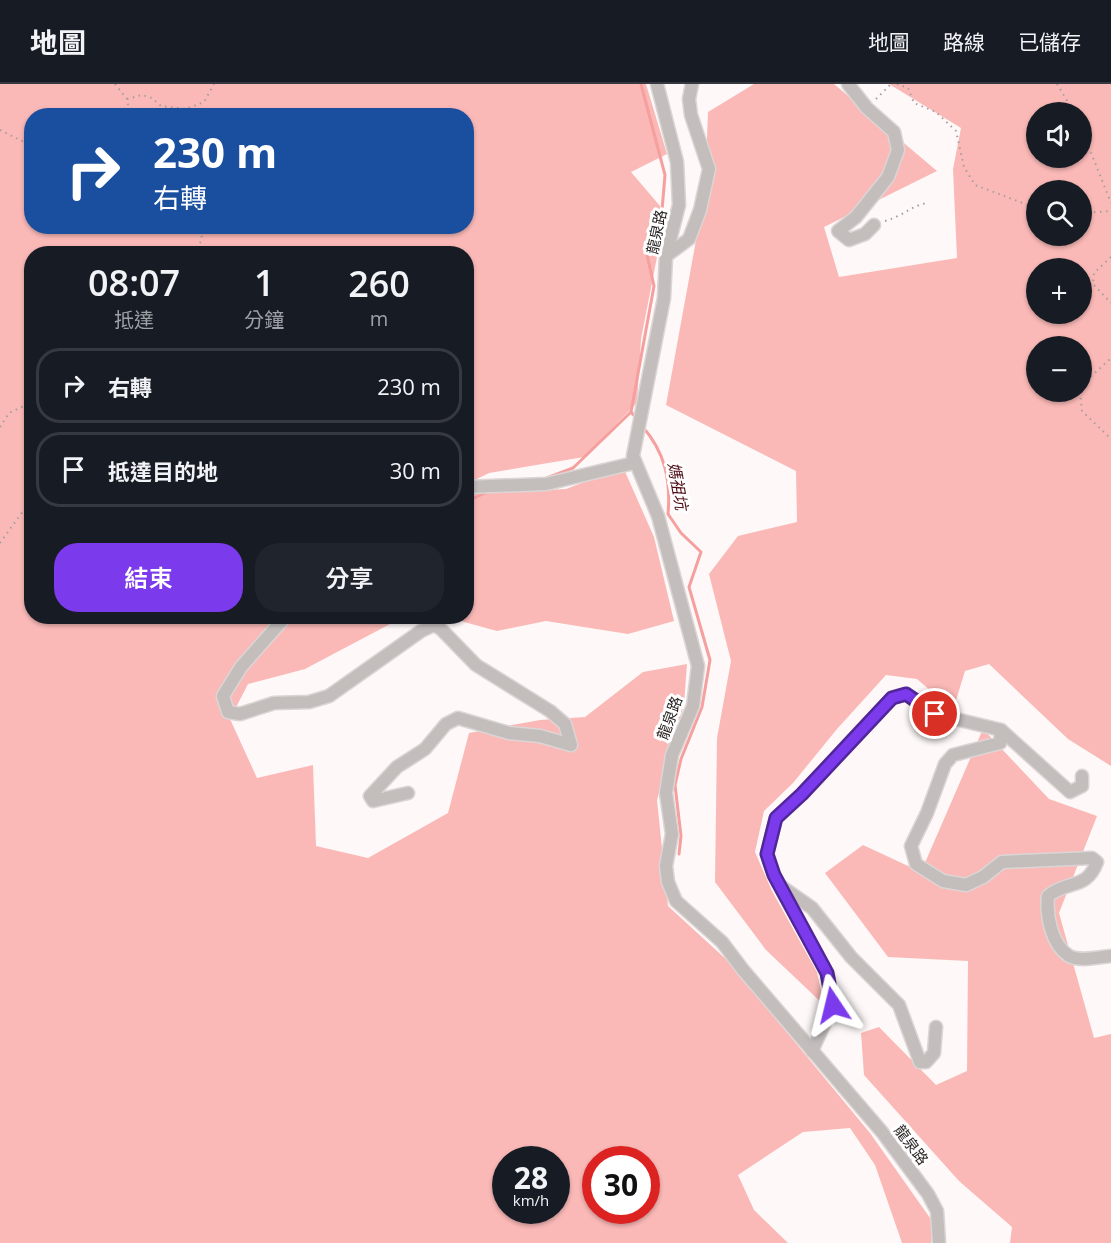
<!DOCTYPE html>
<html lang="zh-TW">
<meta charset="utf-8">
<style>
body{margin:0;font-family:"Open Sans","Noto Sans TC",sans-serif;background:#20242c;color:#f1f3f6;height:100vh;display:flex;flex-direction:column;font-size:22px;white-space:nowrap}
*{box-sizing:border-box;margin:0}
p{font-size:20px;color:#9ea1a6}
.icon{flex:none;width:33px;height:33px;fill:none;stroke:currentColor;stroke-width:2;stroke-linecap:round;stroke-linejoin:round}
.map{position:relative;flex:1;overflow:hidden}
.details{position:absolute;left:24px;top:162px;width:450px;height:378px;display:flex;flex-direction:column;background:#171b24;border-radius:24px;box-shadow:0 2px 4px #0004}
.details>*{flex:none}
.top-card{position:absolute;left:24px;top:24px;width:450px;height:126px;border-radius:24px;box-shadow:0 2px 4px #0004;background:#1a4fa0;color:#fff;overflow:hidden}
.fabs{position:absolute;left:1026px;top:18px;display:grid;gap:12px}
.fabs a{display:grid;place-items:center;width:66px;height:66px;border-radius:50%;background:#171b24;box-shadow:0 2px 4px #0004;font-size:30px}
.speed{position:absolute;left:492px;top:1062px;display:flex;gap:12px;font-size:30px;font-weight:700;text-align:center}
.speed>*{display:grid;place-content:center;width:78px;height:78px;border-radius:50%;background:#171b24;box-shadow:0 2px 4px #0004;line-height:1}
.speed small{font-size:15px;font-weight:400}
.speed .limit{border:9px solid #d22;background:#fff;color:#111}
.pin{position:absolute;display:grid;place-items:center;width:51px;height:51px;color:#fff;margin:-26px;border:3px solid #fff;border-radius:50%;box-shadow:0 2px 6px #0007}
.me{position:absolute;width:66px;margin:-33px;rotate:350deg;stroke-linejoin:round;filter:drop-shadow(0 0 4px #0008)}
.turn{display:flex;align-items:center;gap:21px;height:126px;padding:0 30px;font-size:27px}
.turn .icon{width:78px;height:78px;stroke-width:2.5}
.turn b{display:block;font-size:42px;line-height:51px}
.eta{display:flex;justify-content:space-evenly;align-items:center;height:102px;text-align:center}
.eta b{font-size:36px;font-weight:600;line-height:42px}
.button{display:flex;gap:12px;margin-top:auto;padding:12px 30px}
.button a{flex:1;height:69px;border-radius:24px;background:#7c3aed;color:#fff;font-size:24px;font-weight:600;line-height:69px;text-align:center}
.button a+a{background:#20242c;color:#f1f3f6}
ul{padding:0;list-style:none}
li{display:flex;align-items:center;gap:18px;height:75px;margin:0 12px 9px;padding:0 18px;border:3px solid #363941;border-radius:24px}
li div{flex:1}
li b{display:block;font-size:22px}
li em{font-style:normal}
header{display:flex;align-items:center;gap:36px;box-sizing:border-box;height:84px;padding:0 30px;background:#171b24;border-bottom:2px solid #363941}
header strong{font-size:28px}
nav{display:flex;gap:33px;margin-inline-start:auto;font-size:21px}
.map>svg:first-child{display:block}
</style>
<header>
<strong>地圖</strong>
<nav><a>地圖</a><a>路線</a><a>已儲存</a></nav>
</header>
<div class="map">
<svg width="1111" height="1159" viewBox="0 0 1111 1159">
<rect width="100%" height="100%" fill="#fef9f8"/>
<g fill="#fab9b7" fill-rule="evenodd">
<path d="M0,0h646l21,70 -36,18 29,34 -2,46 -17,87 -4,64 -53,54 -95,16 -22,11 -1,-230h-434v362l379,1 -19,6 -87,46 -57,15 -18,35 27,59 56,-13 3,81 52,12 80,-45 21,-80 71,-13 45,-3 58,-45 44,-8 -3,40 -27,96 11,106 60,55 142,172 65,92 -4,18h-29l-27,-78 -25,-37 -47,4 -65,43 16,35 34,33h-788zM32,32h434v110h-434zM506,1076h50v50h-50zM596,1076h50v50h-50z"/>
<path d="M754,0h80l103,87 -113,56 15,50 118,-19 -4,-89 8,-41 -72,-44h222v682l-43,-27 -79,-75 -24,7 -12,39 -36,-31 -31,-4 -49,54 -44,54 -29,28 -9,41 17,39 45,81 7,33 -58,-55 -51,-68 2,-144 14,-77 -22,-87 29,-38 59,-14 -1,-51 -130,-66 39,-214 3,-79zM1036,28h46v46h-46zM1036,106h46v46h-46zM1036,184h46v46h-46zM1036,262h46v46h-46z"/>
<polygon points="623,383 654,453 674,537 628,550 546,537 497,547 446,533 466,532 467,406 480,409 566,405"/>
<polygon points="983,645 1049,715 1097,732 1059,829 1094,954 1111,950 1111,1159 1010,1159 1012,1143 959,1097 864,991 861,949 879,943 936,1001 967,987 968,877 888,873 825,789 863,761 921,788"/>
</g>
<g fill="none" stroke-linecap="round" stroke-linejoin="round">
<g stroke="#f5a09e" stroke-width="3">
<polyline points="636,334 631,328 654,202 646,166 662,126 665,91 641,0"/>
<path d="M642,342c23,26 29,54 26,88l13,19 20,19 -12,35 21,73 -8,47 -21,52 -6,26 6,51 -2,18"/>
<polyline points="544,395 573,384 631,328"/>
<polyline points="466,418 489,407"/>
</g>
<g stroke="#dbd6d5" stroke-width="15">
<g id="minor">
<polyline points="657,0 677,78 679,121 666,172 664,214 633,372 658,432 698,582 693,622 672,671 666,709 672,750 666,782 668,798 676,817 722,858 744,887 882,1048 928,1110 937,1127 939,1159"/>
<polyline points="848,0 867,24 894,48 898,66 888,93 856,133 838,147 849,156 865,150 874,141"/>
<polyline points="666,172 689,155 700,126 709,85 691,31 689,15 692,0"/>
<polyline points="466,403 546,400 634,379"/>
<polyline points="286,532 241,583 223,612 228,628 240,630 274,619 309,618 329,612 421,547 434,541 441,545 476,581 550,627 565,640 571,661 540,652 509,649 458,634 446,640 425,665 397,683 370,712 373,717 408,709"/>
<path d="M1001,646l-1,13 -47,12 -8,9 -18,49 -16,33 5,18 27,17 23,4 17,-8 19,-15 90,-4 5,4c-10,28 -30,18 -49,34 -2,19 3,48 21,60 12,6 30,1 42,0"/>
<polyline points="782,803 812,824 851,873 899,921 920,978 926,978 934,969 936,943"/>
<polyline points="812,967 833,921 827,889 774,791 767,770 776,734 802,710 892,614 906,610 935,630 1001,646 1070,708 1082,702 1082,692"/>
</g>
</g>
<g stroke="#a49f9e" stroke-width="2" stroke-dasharray="1.5 4.5" stroke-linecap="butt">
<polyline points="115,0 127,15 130,32"/>
<polyline points="897,0 908,4 914,19 936,28 956,47 964,83 975,101 1036,124"/>
<polyline points="1057,0 1074,28"/>
<polyline points="127,15 142,11 152,14 161,22 186,25 204,18 214,0"/>
<polyline points="876,15 891,0"/>
<polyline points="0,46 32,62"/>
<polyline points="1082,46 1111,119"/>
<polyline points="1082,129 1111,127"/>
<path d="M885,137c18,-5 26,-15 42,-18"/>
<polyline points="195,170 201,157 203,142"/>
<polyline points="1111,173 1094,189 1093,200 1111,219"/>
<polyline points="1082,301 1111,274"/>
<polyline points="1080,308 1082,327 1111,355"/>
<polyline points="0,343 9,329 32,318"/>
<polyline points="0,459 26,423 32,424"/>
</g>
<use href="#minor" stroke="#c3bdbc" stroke-width="12"/>
</g>
<g fill="none" stroke-linecap="round" stroke-linejoin="round">
<g stroke="#51269a" stroke-width="15">
<polyline id="route" points="833,921 827,889 774,791 767,770 776,734 802,710 892,614 906,610 935,630"/>
</g>
<use href="#route" stroke="#7c3aed" stroke-width="10"/>
</g>
<g text-anchor="middle" stroke-width="6" stroke-linejoin="round" paint-order="stroke">
<g font-size="15" fill="#241f1e" stroke="#fff">
<text transform="translate(657 148) rotate(-78)" y="5">龍泉路</text>
<text transform="translate(670 634) rotate(-70)" y="5">龍泉路</text>
<text transform="translate(911 1061) rotate(53)" y="5">龍泉路</text>
</g>
<g font-size="16" font-style="italic" fill="#4f0e14" stroke="#fff">
<text transform="translate(678 402) rotate(80)" y="6">媽祖坑</text>
</g>
</g>
</svg>
<div class="fabs">
<a><svg class="icon" aria-label="sound" viewBox="0 0 24 24"><path d="M4 9h4l5-4v14l-5-4H4zM17 9q2 3 0 6"/></svg></a>
<a><svg class="icon" aria-label="search" viewBox="0 0 24 24"><circle cx="10" cy="10" r="6"/><path d="M15 15l6 6"/></svg></a>
<a>+</a>
<a>−</a>
</div>
<div class="speed"><div>28<small>km/h</small></div><div class="limit">30</div></div>
<div class="pin" style="left:935px;top:630px;background:#d93025"><svg class="icon" aria-label="arrive" viewBox="0 0 24 24"><path d="M6 21V4h12l-3 4 3 4H6"/></svg></div>
<svg class="me" style="left:833px;top:921px" viewBox="-20 -20 40 40"><path d="M0-17L14 15 0 8-14 15z" fill="#7c3aed" stroke="#fff" stroke-width="4"/></svg>
<div class="top-card">
<div class="turn"><svg class="icon" aria-label="right" viewBox="0 0 24 24"><path d="M7 20v-9h11M14 6l5 5-5 5"/></svg><div><b>230 m</b>右轉</div></div>
</div>
<section class="details">
<div class="eta">
<div><b>08:07</b><p>抵達</p></div>
<div><b>1</b><p>分鐘</p></div>
<div><b>260</b><p>m</p></div>
</div>
<ul>
<li><svg class="icon" aria-label="right" viewBox="0 0 24 24"><path d="M7 20v-9h11M14 6l5 5-5 5"/></svg><div><b>右轉</b></div><em>230 m</em></li>
<li><svg class="icon" aria-label="arrive" viewBox="0 0 24 24"><path d="M6 21V4h12l-3 4 3 4H6"/></svg><div><b>抵達目的地</b></div><em>30 m</em></li>
</ul>
<div class="button"><a>結束</a><a>分享</a></div>
</section>
</div>
